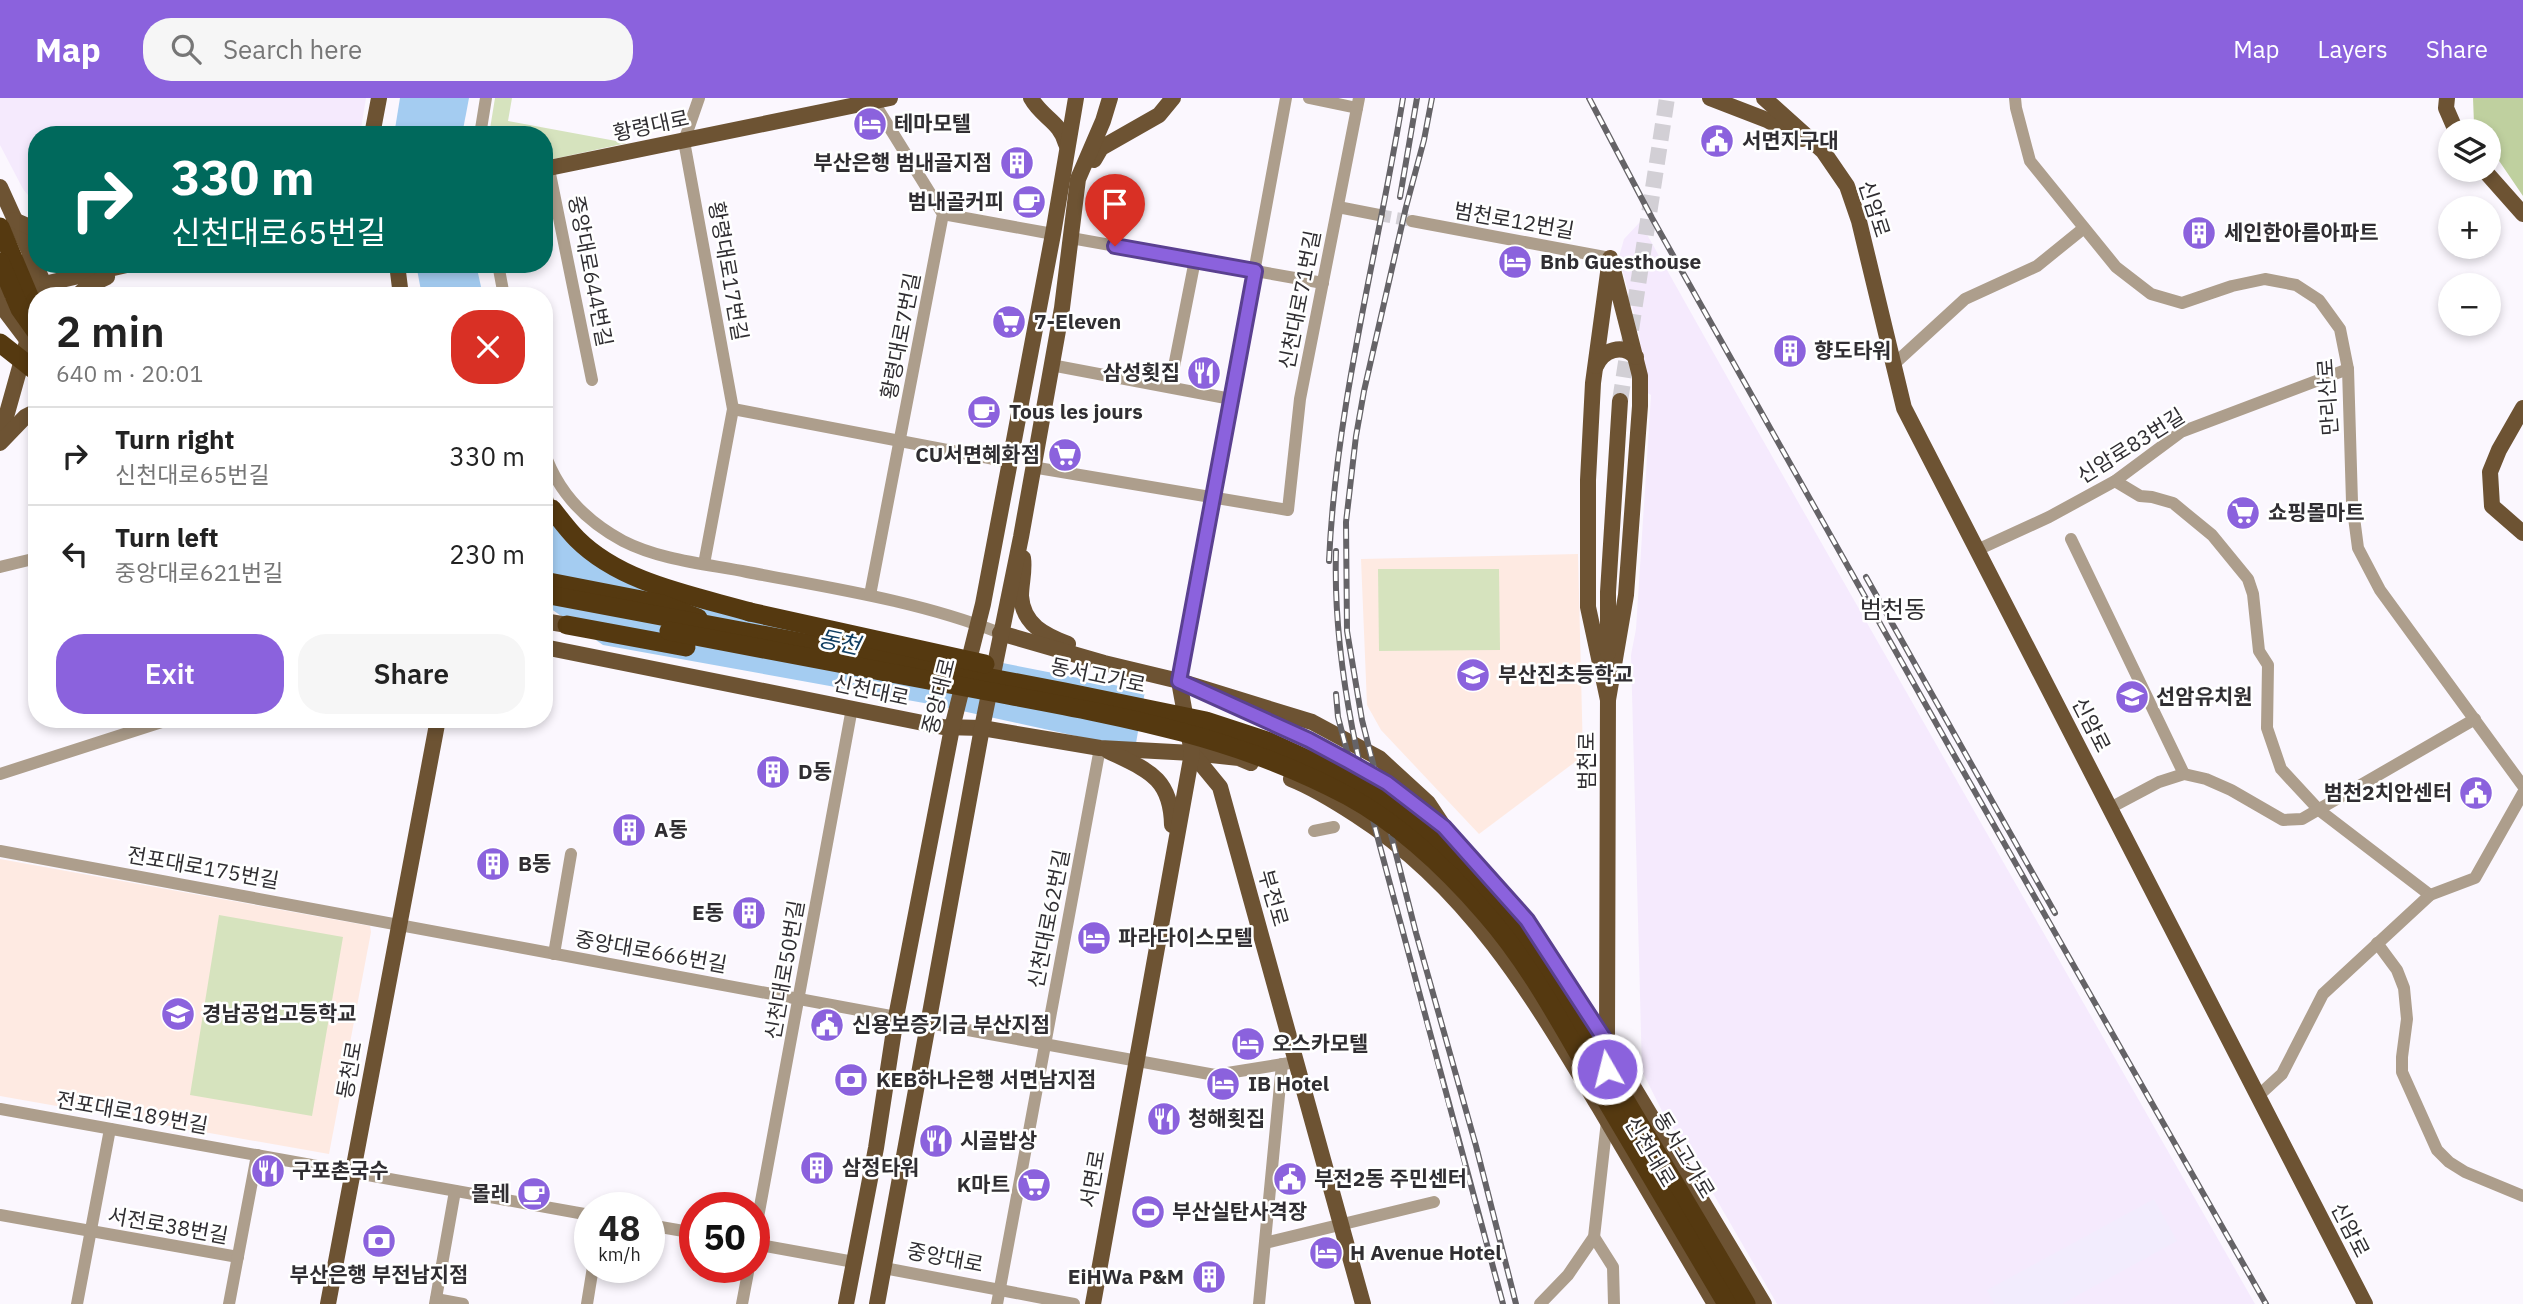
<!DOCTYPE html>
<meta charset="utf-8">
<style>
body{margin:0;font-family:"IBM Plex Sans","Noto Sans KR",sans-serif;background:#f6f6f6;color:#222;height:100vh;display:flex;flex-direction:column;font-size:26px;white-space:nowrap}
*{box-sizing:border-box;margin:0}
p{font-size:23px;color:#767676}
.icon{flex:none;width:38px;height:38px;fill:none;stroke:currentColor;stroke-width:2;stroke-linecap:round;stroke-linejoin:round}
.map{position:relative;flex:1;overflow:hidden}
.drawer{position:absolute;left:28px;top:189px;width:525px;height:441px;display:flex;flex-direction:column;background:#fff;border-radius:28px;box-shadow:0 4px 10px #0003}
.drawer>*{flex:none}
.guide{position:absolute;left:28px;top:28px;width:525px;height:147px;border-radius:28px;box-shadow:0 4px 10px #0003;background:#00695c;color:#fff;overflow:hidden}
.buttons{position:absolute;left:2438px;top:21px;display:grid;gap:14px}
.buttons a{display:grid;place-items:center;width:63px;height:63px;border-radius:50%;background:#fff;box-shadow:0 4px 10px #0003;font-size:35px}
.speed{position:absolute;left:574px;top:1094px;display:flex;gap:14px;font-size:35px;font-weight:700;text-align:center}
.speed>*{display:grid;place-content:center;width:91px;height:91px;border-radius:50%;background:#fff;box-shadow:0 4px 10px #0003;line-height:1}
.speed small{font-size:18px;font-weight:400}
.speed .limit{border:10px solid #d22;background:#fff;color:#111}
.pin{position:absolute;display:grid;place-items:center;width:60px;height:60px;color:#fff;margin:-72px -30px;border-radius:50% 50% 50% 0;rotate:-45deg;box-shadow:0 0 7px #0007}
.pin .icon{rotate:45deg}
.me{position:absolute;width:77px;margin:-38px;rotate:352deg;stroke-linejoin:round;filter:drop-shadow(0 0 5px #0008)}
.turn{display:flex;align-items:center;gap:24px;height:147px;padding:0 28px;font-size:32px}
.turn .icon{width:91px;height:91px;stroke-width:2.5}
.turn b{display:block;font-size:49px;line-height:60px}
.round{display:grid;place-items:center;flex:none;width:74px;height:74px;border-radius:28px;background:#f6f6f6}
.headline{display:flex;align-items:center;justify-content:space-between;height:119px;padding:0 28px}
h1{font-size:42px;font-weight:600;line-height:52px}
.action{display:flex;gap:14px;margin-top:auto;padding:14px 28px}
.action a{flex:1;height:80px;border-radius:28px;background:#8b62dd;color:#fff;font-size:28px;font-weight:600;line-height:80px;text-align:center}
.action a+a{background:#f6f6f6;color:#222}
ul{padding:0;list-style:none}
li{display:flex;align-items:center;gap:21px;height:98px;padding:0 28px;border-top:2px solid #e0e0e0}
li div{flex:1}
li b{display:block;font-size:26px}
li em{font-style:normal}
header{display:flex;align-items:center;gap:42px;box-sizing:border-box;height:98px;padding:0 35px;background:#8b62dd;color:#fff}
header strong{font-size:33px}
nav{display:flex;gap:38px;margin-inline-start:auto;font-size:24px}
.search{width:490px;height:63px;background:#f6f6f6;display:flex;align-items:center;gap:18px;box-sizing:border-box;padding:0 24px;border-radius:28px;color:#767676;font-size:26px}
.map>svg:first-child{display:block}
</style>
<header>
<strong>Map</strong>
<div class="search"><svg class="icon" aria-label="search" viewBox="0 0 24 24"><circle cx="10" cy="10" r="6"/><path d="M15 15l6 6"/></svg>Search here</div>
<nav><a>Map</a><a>Layers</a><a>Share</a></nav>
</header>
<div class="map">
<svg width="2523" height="1206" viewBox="0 0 2523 1206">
<rect width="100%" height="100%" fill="#fbf7fe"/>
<g fill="#f5eafd">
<polygon points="0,0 366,0 360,37 37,37 37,108 23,91 0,47"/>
<polygon points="1640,124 1744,309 2255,1206 1777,1206 1689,1054 1663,1015 1642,973 1631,557 1636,531 1651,297 1646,294 1639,234 1619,159 1624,141"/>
</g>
<polygon fill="#f2ecfd" points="2154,1101 2177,1143 2062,1206 1994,1206 1987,1192"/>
<g fill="#feeae2">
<polygon points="1578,456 1583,658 1479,736 1381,632 1367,607 1361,461"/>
<polygon points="0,761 370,828 371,834 329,1056 0,998"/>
</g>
<g fill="#d6e3be">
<polygon points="495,0 512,0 508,23 627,45 544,63 544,37 489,37"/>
<polygon points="1378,471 1499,471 1500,552 1379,553"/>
<polygon points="219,817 343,839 312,1018 190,997"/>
</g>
<polygon fill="#bfd09f" points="2473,0 2523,0 2523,98 2489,48 2488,33 2479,33 2474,26"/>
<g fill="#a4ccf1">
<polygon points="400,0 469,0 462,37 394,37"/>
<polygon points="416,166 476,166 483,198 422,198"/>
<polygon points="544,410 610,475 941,553 1145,593 1135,651 935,607 603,547 544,506"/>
</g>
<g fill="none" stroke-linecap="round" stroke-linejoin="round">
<polyline stroke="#d2cfd5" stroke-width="12" stroke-dasharray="12 6" stroke-linecap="butt" points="1379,117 1412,123"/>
<polyline stroke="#d2cfd5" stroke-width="16" stroke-dasharray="16 8" stroke-linecap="butt" points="1620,303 1667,0"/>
<g stroke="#ad9e8c" stroke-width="12">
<polyline points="699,0 684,43 733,311 704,466"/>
<polyline points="1309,0 1357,10"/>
<polyline points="2015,0 2016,10 2030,63 2116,169 2151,196 2182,205 2232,188 2265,181 2296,187 2319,202 2340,231 2348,271 2352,404 2358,450 2380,492 2523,688"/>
<polyline points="480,37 486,0"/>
<polyline points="549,71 592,282"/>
<polyline points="1338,109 1379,117"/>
<polyline points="943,116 1053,136"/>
<polyline points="1412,123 1610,160"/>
<polyline points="1071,140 1323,185"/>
<polyline points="498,166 504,198"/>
<polyline points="1051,267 1231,301"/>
<polyline points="1893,267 1965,201 2037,168 2084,130"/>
<polyline points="1170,289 1195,162"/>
<polyline points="733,311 1010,364"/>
<path d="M544,353c13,40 42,70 79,90 37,19 83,23 124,31 84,16 172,29 253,61"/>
<polyline points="1032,369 1288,412 1300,301 1359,0"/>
<polyline points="2115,383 2140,398 2152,399 2173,405 2212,437 2248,481 2253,496 2259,553 2268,567 2267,630 2281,671 2319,712 2430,797"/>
<polyline points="544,394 552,411"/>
<polyline points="2071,441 2184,676"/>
<polyline points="1977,452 2049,419 2115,383 2181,334 2348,271"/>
<polyline points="0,469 37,460"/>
<polyline points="870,497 943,116 873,3"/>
<polyline points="1179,583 1286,0"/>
<polyline points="0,676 171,621"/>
<polyline points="2110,710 2159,684 2184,676 2206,681 2231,692 2283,722 2302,721 2475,621"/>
<polyline points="1314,733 1334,729"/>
<polyline points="0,753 896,919"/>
<polyline points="2377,845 2397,872 2404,890 2407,921 2402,959 2402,974 2437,1052 2449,1064 2465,1074 2523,1098"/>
<polyline points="554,856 571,756"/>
<polyline points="929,925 1215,977 1296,964"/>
<polyline points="2258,998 2282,976 2323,896 2430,797 2475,780 2523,695"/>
<polyline points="0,1011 590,1117"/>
<polyline points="0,1117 238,1159"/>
<polyline points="649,1127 695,1135"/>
<polyline points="1594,1139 1613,1169 1614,1206"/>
<polyline points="754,1141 852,610"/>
<polyline points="1265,1145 1434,1104"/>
<polyline points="754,1146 854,1164"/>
<polyline points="884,1170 1074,1206"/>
<polyline points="436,1201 463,1206"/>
<polyline points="77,1206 110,1031"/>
<polyline points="229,1206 257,1057"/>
<polyline points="435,1206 455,1093"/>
<polyline points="587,1206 593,1169"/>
<polyline points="742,1206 749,1169"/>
<polyline points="997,1206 1100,650"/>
<polyline points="1259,1206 1282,966"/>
<polyline points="1540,1206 1568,1177 1594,1139 1607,1023"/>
</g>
<g stroke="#6d5333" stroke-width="16">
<path d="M1031,0c11,20 29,23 35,46"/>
<polyline points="1710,0 1767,22 1802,41"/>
<polyline points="1764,0 1823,53 1847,88 1859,123 1904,310 2365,1206"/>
<polyline points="2447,0 2446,10 2456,33"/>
<polyline points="372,37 379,0"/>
<polyline points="1094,62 1101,50 1159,17 1173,0"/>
<polyline points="544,71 890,0"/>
<polyline points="2484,72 2523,116"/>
<polyline points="0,89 44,186 52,198"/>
<polyline points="14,122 37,132"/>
<polygon points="1610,160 1640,278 1640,308 1626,497 1608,602 1588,509 1588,382 1593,285"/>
<polyline points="397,166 401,198"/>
<polyline points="0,193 44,186 131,166"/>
<polyline points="77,198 88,188 107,179"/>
<polyline points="0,206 37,255"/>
<path d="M1596,268c7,-16 26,-23 40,-9"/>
<polyline points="2523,310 2499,352 2490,374 2492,408 2523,435"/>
<polyline points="0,340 27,244 32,188 30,157"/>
<polyline points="0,345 25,319 37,313"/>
<path d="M1023,460c2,13 -2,25 -2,38 2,29 24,39 47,48"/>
<polyline points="544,523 567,527"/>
<polyline points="1000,535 1104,565 1179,583 1312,624 1379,660 1428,705 1444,729 1527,822 1607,945 1764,1206"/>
<polyline points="544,549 943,629 982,630 1100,650 1192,655 1239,660 1251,665"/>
<polyline points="1608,555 1608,494 1620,303"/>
<polyline points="1242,611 1309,642 1387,685 1426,715"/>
<path d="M1108,653c39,19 63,26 64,74"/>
<polyline points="1192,655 1220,689 1363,1206"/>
<path d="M1291,681c23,9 45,23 65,36 112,72 176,180 243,292 39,66 77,131 116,197"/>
<polyline points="1607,944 1608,592"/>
<polyline points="328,1206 438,621"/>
<polyline points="846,1206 876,1050 896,919 952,630 983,506 1053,136 1076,0"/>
<polyline points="877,1206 982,630 1021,439 1062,210 1078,81 1103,23 1110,0"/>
<polyline points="1093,1206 1192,655 1179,583"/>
</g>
<g stroke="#553910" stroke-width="19">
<path d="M552,411c8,10 16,21 25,30 44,44 114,56 173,73"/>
<polyline points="544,483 662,506 698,520"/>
</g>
<g stroke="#656367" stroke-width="6">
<g id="rail">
<polyline points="1432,0 1424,42 1406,109 1364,293 1356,338 1346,424 1347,533 1362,622 1416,835 1476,1048 1516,1206"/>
<polyline points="1589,0 1652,120 1950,650 2266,1206"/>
<polyline points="1400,99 1417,0"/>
<path d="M1336,453c-4,132 34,258 68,385 32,122 65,245 99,368"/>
<path d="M1329,463c7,-156 49,-309 74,-463"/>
<polyline points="1866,479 2055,815"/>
<polyline points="1336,596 1338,619 1349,661"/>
</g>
</g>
<use href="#rail" stroke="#fff" stroke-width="3.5" stroke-dasharray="10" stroke-linecap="butt"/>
<g stroke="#553910" stroke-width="19">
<polyline points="0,129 31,203 37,212"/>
<polyline points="0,164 20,211 37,235"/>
<polyline points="0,245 37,274"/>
<polyline points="544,496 1065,594 1206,623 1267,643 1350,681 1398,712 1430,737 1474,778 1520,833 1567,904 1746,1206"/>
<polyline points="750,514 985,566"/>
<polyline points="567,527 686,549"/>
<path d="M669,533c104,19 208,39 312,59 127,24 252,44 367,106 53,29 99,73 138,118 43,49 74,108 107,164 45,75 89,151 134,226"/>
</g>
</g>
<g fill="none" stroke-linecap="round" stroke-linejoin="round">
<g stroke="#5a4090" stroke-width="18">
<polyline id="route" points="1115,148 1255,173 1179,583 1309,642 1348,663 1387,685 1444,729 1527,822 1607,945 1607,971"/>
</g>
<use href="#route" stroke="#8b62dd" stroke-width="12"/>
</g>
<defs>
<g id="hotel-disc" transform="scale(1.75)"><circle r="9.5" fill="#8b62dd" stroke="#fff"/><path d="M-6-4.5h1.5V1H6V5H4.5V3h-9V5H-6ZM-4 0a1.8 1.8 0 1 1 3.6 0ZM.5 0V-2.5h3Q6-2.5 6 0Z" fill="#fff"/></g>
<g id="civic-disc" transform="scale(1.75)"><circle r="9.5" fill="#8b62dd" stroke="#fff"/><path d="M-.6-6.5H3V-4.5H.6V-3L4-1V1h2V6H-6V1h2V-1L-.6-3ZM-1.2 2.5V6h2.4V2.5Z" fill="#fff"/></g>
<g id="building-disc" transform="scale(1.75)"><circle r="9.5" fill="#8b62dd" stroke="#fff"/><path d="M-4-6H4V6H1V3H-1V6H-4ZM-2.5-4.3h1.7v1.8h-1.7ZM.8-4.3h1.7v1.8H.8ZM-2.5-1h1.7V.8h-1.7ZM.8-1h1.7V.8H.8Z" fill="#fff"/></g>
<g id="cafe-disc" transform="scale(1.75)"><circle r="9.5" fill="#8b62dd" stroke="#fff"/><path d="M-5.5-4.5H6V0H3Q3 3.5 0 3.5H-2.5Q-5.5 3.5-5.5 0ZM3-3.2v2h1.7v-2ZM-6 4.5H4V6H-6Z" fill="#fff"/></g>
<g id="supermarket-disc" transform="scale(1.75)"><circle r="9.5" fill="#8b62dd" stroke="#fff"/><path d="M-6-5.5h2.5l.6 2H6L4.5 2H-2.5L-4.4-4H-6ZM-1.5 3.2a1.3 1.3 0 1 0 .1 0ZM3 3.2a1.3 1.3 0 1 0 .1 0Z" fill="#fff"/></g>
<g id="restaurant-disc" transform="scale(1.75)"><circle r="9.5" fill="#8b62dd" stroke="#fff"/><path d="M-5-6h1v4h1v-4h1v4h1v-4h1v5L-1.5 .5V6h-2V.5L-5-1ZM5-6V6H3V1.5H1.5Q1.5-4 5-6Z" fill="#fff"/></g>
<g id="school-disc" transform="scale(1.75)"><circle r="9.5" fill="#8b62dd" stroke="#fff"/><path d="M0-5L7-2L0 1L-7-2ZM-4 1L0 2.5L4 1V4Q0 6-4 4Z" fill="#fff"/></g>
<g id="bank-disc" transform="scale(1.75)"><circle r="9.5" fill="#8b62dd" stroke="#fff"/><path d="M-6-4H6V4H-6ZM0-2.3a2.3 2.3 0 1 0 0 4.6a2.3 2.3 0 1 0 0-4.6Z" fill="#fff"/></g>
<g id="stadium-disc" transform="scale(1.75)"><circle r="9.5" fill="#8b62dd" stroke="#fff"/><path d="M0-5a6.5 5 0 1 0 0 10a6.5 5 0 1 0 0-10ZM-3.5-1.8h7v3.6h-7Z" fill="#fff"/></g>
</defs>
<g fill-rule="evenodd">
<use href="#hotel-disc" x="870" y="26"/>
<use href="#civic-disc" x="1717" y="43"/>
<use href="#building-disc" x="1017" y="65"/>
<use href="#cafe-disc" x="1029" y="104"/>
<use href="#building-disc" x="2199" y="135"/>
<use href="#hotel-disc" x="1515" y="164"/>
<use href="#supermarket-disc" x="1009" y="224"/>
<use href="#building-disc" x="1790" y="253"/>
<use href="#restaurant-disc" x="1204" y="275"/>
<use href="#cafe-disc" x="984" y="314"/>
<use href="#supermarket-disc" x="1065" y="357"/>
<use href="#supermarket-disc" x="2243" y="415"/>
<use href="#school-disc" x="1473" y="577"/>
<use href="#school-disc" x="2132" y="599"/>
<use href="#building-disc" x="773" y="674"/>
<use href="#civic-disc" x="2476" y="695"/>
<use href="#building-disc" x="629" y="732"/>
<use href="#building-disc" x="493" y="766"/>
<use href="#building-disc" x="749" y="815"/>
<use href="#hotel-disc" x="1094" y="840"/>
<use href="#school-disc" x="178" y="916"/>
<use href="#civic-disc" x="827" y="927"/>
<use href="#hotel-disc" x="1248" y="946"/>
<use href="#bank-disc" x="851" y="982"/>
<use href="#hotel-disc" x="1223" y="986"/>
<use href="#restaurant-disc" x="1164" y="1021"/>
<use href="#restaurant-disc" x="936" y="1043"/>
<use href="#building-disc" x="817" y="1070"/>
<use href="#restaurant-disc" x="268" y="1073"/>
<use href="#civic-disc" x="1290" y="1081"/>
<use href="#supermarket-disc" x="1034" y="1087"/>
<use href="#cafe-disc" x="534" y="1096"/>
<use href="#stadium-disc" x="1148" y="1114"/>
<use href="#bank-disc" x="379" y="1143"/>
<use href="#hotel-disc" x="1326" y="1155"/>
<use href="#building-disc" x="1209" y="1179"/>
</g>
<g text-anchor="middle" stroke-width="5" stroke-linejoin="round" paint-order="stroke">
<g font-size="21" font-weight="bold" fill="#302e32" stroke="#fff" text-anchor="start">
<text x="894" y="33">테마모텔</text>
<text x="1742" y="50">서면지구대</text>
<text x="992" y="72" text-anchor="end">부산은행 범내골지점</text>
<text x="1004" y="111" text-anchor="end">범내골커피</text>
<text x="2224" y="142">세인한아름아파트</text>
<text x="1540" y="171">Bnb Guesthouse</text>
<text x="1034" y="231">7-Eleven</text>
<text x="1814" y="260">향도타워</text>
<text x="1180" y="282" text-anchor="end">삼성횟집</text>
<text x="1009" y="321">Tous les jours</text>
<text x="1040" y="364" text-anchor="end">CU서면혜화점</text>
<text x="2268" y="422">쇼핑몰마트</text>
<text x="1498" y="584">부산진초등학교</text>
<text x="2156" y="606">선암유치원</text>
<text x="798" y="681">D동</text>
<text x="2452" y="702" text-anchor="end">범천2치안센터</text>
<text x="654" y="739">A동</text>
<text x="518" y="773">B동</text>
<text x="724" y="822" text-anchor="end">E동</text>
<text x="1118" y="847">파라다이스모텔</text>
<text x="202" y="923">경남공업고등학교</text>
<text x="852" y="934">신용보증기금 부산지점</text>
<text x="1272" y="953">오스카모텔</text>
<text x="876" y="989">KEB하나은행 서면남지점</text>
<text x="1248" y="993">IB Hotel</text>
<text x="1188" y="1028">청해횟집</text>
<text x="960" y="1050">시골밥상</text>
<text x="842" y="1077">삼정타워</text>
<text x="292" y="1080">구포촌국수</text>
<text x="1314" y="1088">부전2동 주민센터</text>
<text x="1010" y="1094" text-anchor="end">K마트</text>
<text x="510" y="1103" text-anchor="end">몰레</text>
<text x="1172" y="1121">부산실탄사격장</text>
<text x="1350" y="1162">H Avenue Hotel</text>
<text x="379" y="1184" text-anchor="middle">부산은행 부전남지점</text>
<text x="1184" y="1186" text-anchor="end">EiHWa P&amp;M</text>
</g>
<g font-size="21" fill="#302e32" stroke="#fff">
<text transform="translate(651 28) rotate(-12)" y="7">황령대로</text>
<text transform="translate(1874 111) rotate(72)" y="7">신암로</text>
<text transform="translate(1514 123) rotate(10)" y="7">범천로12번길</text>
<text transform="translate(590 173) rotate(79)" y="7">중앙대로644번길</text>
<text transform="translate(728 173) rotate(80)" y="7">황령대로17번길</text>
<text transform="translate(1300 202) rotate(-79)" y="7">신천대로71번길</text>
<text transform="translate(901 238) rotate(-79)" y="7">황령대로7번길</text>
<text transform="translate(2328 299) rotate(-94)" y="7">만리산로</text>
<text transform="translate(2131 348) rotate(-32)" y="7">신암로83번길</text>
<text transform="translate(1098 578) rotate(12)" y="7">동서고가로</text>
<text transform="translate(871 593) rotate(12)" y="7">신천대로</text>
<text transform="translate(939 598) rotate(-76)" y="7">중앙대로</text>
<text transform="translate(2091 627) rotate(63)" y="7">신암로</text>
<text transform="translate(1587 663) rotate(-90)" y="7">범천로</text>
<text transform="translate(203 770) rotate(10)" y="7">전포대로175번길</text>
<text transform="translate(1273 800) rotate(74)" y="7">부전로</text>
<text transform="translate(1049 821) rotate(-79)" y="7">신천대로62번길</text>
<text transform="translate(651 854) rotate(10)" y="7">중앙대로666번길</text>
<text transform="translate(785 872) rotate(-80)" y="7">신천대로50번길</text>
<text transform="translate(350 972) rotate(-80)" y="7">동천로</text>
<text transform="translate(132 1015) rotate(10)" y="7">전포대로189번길</text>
<text transform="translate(1650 1054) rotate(59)" y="7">신천대로</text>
<text transform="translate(1684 1057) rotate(59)" y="7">동서고가로</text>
<text transform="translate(1093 1081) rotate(-80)" y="7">서면로</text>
<text transform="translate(168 1128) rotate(10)" y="7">서전로38번길</text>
<text transform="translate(2350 1132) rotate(63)" y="7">신암로</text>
<text transform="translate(945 1160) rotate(11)" y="7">중앙대로</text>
</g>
<g font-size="23" font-style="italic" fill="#113f62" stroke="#fff">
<text transform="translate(839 544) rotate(12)" y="8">동천</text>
</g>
<g font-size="24" fill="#302e32" stroke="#fff">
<text x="1893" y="520">범천동</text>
</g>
</g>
</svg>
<div class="buttons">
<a><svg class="icon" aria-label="layers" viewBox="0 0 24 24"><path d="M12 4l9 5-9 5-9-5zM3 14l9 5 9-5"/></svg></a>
<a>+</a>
<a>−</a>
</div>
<div class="speed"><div>48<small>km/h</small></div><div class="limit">50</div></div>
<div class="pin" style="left:1115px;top:148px;background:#d93025"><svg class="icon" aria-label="arrive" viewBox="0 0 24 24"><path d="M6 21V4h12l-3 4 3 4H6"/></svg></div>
<svg class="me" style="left:1607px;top:971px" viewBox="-20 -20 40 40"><circle r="17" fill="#8b62dd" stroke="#fff" stroke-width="3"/><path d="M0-11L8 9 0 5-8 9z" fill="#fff"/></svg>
<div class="guide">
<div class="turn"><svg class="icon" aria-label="right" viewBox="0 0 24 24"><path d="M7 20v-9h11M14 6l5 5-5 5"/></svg><div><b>330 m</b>신천대로65번길</div></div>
</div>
<section class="drawer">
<div class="headline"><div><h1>2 min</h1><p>640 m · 20:01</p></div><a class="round" style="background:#d93025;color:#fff"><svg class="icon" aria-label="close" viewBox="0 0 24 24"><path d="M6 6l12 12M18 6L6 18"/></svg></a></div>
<ul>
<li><svg class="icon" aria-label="right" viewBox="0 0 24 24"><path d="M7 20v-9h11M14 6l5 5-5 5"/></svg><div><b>Turn right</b><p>신천대로65번길</p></div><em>330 m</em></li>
<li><svg class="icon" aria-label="left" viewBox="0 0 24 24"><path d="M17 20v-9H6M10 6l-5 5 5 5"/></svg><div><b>Turn left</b><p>중앙대로621번길</p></div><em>230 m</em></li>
</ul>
<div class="action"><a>Exit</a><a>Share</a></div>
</section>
</div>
